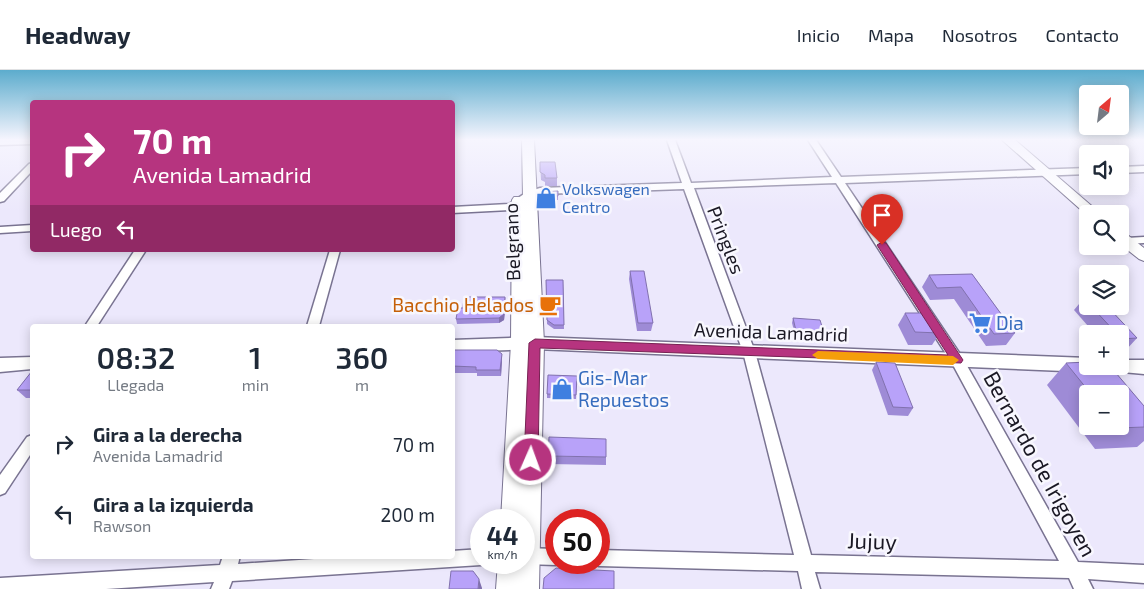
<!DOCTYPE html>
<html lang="es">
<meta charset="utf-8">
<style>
body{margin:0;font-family:"Exo 2",sans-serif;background:#f2f2f3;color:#1f2937;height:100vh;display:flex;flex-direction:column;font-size:19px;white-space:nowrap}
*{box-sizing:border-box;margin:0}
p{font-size:16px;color:#747a83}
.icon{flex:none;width:28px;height:28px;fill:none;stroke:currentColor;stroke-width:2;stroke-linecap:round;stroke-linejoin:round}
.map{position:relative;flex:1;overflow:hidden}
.details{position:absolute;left:30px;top:254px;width:425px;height:235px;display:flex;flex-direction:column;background:#fff;border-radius:5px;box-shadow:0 2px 12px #0003}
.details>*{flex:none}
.guide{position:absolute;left:30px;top:30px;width:425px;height:152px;border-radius:5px;box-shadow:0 2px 12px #0003;background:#b6347f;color:#fff;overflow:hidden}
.needle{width:32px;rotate:28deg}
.controls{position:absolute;left:1079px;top:15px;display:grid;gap:10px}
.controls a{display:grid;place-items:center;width:50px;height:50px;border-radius:5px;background:#fff;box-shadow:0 2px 12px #0003;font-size:25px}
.speed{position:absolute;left:470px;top:439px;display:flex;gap:10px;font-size:25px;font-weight:700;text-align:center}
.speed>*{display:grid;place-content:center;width:65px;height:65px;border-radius:50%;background:#fff;box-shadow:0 2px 12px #0003;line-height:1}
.speed small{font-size:12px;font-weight:400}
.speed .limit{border:8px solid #d22;background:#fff;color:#111}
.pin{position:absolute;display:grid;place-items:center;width:42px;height:42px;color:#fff;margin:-51px -21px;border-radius:50% 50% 50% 0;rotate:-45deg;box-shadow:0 0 5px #0007}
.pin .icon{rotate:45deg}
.me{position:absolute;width:55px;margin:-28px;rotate:2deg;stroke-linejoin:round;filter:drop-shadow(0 0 4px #0008)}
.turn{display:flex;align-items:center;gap:18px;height:105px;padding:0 20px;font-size:22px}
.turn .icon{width:65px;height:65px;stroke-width:2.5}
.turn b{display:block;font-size:35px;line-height:42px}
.then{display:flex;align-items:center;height:48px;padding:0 20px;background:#0003;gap:10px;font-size:19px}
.eta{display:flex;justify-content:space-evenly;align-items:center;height:85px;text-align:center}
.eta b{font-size:30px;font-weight:600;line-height:35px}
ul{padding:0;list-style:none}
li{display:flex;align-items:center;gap:15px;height:70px;padding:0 20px}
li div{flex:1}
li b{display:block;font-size:19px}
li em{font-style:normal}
header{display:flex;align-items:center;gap:30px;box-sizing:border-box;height:70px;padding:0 25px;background:#fff;border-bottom:1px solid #e0e1e3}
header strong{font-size:24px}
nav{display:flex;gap:28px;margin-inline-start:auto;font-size:18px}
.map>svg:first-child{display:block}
</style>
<header>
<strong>Headway</strong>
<nav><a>Inicio</a><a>Mapa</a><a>Nosotros</a><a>Contacto</a></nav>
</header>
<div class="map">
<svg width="1144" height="519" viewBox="0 0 1144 519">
<rect width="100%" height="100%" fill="#ece8fc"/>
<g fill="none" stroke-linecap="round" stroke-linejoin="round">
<g stroke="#797391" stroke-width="3">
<g id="minor">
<polygon points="0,70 32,70 32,74 0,75"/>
<path d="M667,70h8l16,43 141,-6 -24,-37h8l25,37 247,-9v6l-243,9 117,174 116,205 66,3v18l-56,-4 5,10h-19l-5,-11 -254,-6 5,17h-18l-4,-18 -199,-5 -6,-2 6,-2v-12l195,5 -51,-203 -59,-163 -143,5 -8,2 -21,14 -60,3v-6l57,-3 18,-12 13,-4 142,-5zM836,113l116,180 107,198 -248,-6 -56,-203 -61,-164z"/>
<polygon points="32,93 32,101 4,131 0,132 0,123 29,94"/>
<polygon points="1144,96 1144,102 1120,103 1120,97"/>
<polygon points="32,155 32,161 0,163 0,157"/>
<polygon points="1144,167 1144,173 1126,174 1121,171 1126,168"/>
<polygon points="135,180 146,180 97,256 85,256"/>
<polygon points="330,180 340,180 319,256 307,256"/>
<polygon points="32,365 32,382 5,423 0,425 0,405 27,367"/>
<polygon points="524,478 556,479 556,492 562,492 556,495 524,494 520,492 524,492"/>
<polygon points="481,479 481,492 487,492 481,495 232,511 229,519 211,519 214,512 106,519 0,519 0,508 220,495 223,486 240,486 238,494 359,486 452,486 452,481"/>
</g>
</g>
<g stroke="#797391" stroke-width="3">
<g id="tertiary">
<polygon points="535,267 1088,288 1088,296 1096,296 1094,300 1088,302 535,279 452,282 452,270"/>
<polygon points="32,287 32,299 0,302 0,288"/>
<polygon points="1120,290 1144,290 1144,304 1111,301 1109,296 1120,296"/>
</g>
</g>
<g stroke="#797391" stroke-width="2">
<g id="secondary">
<polygon points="522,70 534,70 544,273 539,519 496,519 498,492 524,492 524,450 501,450 511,273 512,130 514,127 523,127"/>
<polygon points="1002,70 1015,70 1101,144 1088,144 1088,146"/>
<polygon points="1120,161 1125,163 1144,178 1144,191 1139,189 1120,174"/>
</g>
</g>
<use href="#minor" fill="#fff" fill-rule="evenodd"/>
<use href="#tertiary" fill="#fff" fill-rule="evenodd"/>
<use href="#secondary" fill="#fff" fill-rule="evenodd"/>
</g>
<g fill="#9e8bd6" fill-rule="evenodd">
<polygon points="540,92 557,108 557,116 545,116 545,112 541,110"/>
<polygon points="558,121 558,130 544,130 544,122"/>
<polygon points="630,201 653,253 651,261 637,261 629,209"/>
<polygon points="972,204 1015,263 1006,275 986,276 954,229 930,230 922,217 929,205"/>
<polygon points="546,210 563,210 564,259 554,259 547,254"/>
<polygon points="1084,228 1088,228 1088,236 1107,236 1137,268 1126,280 1120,280 1120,264 1095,264 1074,240"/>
<polygon points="506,232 504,250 499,253 457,254 456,249 463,238"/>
<polygon points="905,243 940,263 932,275 908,275 898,255"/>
<polygon points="793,248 825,266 823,270 796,269 792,253"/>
<polygon points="452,280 502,284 502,290 501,306 477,306 477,303 452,303"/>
<polygon points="876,292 913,338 908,346 888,345 872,300"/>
<path d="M1088,292v4h22l34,40v35l-7,6 -42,2 -48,-64 19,-22zM1088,324h32v32h-32z"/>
<polygon points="32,301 32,328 26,328 17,320"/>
<polygon points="577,306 576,329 547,328 547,324"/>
<polygon points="548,386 606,387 606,395 548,394"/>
</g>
<g fill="#8171ae">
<polygon points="505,227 506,232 504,250 499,253 499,248"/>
<polygon points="502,284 502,290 501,306 500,300"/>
<polygon points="479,509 482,518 482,519 478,519"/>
</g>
<g fill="#b8a2f9" stroke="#8171ae">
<polygon points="540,92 555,92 557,108 545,108 545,105 540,102"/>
<polygon points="558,121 558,126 544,126 544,122"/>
<polygon points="630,201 644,201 653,253 638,253"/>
<polygon points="972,204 1015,263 994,264 961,217 937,218 929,205"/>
<polygon points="546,210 563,210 564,255 554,255 547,250"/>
<polygon points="464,227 505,227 504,244 499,248 456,249 458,238 463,238"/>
<polygon points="1084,228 1088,228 1088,232"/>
<polygon points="1091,236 1107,236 1137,268 1121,269 1120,267 1120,264 1117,264"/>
<polygon points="905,243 929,243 940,263 915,262"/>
<polygon points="793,248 820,250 825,266 797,265"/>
<polygon points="452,280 497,280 502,284 500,300 476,300 476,297 452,296"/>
<polygon points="876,292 895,293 913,338 893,337"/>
<polygon points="1088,292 1088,296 1110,296 1144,336 1144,357 1118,358 1117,356 1120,356 1120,324 1091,324 1066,293"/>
<polygon points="32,301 32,320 17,320"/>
<polygon points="548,305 577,306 576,325 547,324"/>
<polygon points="549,367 606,369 606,387 548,386"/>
<polygon points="556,498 614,501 614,519 543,519 544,508"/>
<polygon points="451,501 473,501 479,509 478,519 449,519"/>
</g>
<linearGradient id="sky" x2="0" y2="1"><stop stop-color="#5caccd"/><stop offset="0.49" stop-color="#f6f5fe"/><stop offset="1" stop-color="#f6f5fe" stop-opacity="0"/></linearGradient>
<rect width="1144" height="142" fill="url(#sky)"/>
<polygon fill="#b6347f" stroke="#762253" points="882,172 886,173 961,287 963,290 961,293 540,278 538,390 536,394 531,396 526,394 524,390 529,273 535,269 948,285 877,175"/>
<polygon fill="#f59e0b" points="818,281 953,286 959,290 953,295 818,289 812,285"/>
<defs>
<g id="shop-bare" transform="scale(1.725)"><path d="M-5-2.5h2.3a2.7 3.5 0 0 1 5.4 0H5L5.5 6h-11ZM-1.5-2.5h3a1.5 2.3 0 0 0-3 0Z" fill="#3f7fe0" stroke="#f8f7fe" stroke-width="2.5" paint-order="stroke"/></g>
<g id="cafe-bare" transform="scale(1.725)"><path d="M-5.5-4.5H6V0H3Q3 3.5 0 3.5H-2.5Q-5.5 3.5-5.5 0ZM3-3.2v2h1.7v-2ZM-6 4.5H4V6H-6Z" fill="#e8710a" stroke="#f8f7fe" stroke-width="2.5" paint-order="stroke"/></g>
<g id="supermarket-bare" transform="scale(1.725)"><path d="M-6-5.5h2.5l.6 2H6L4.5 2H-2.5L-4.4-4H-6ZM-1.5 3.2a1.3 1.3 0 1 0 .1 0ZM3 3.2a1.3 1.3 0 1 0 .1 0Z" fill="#3f7fe0" stroke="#f8f7fe" stroke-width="2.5" paint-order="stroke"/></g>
</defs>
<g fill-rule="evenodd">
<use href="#shop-bare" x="546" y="128"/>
<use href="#cafe-bare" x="550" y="235"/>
<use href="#supermarket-bare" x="980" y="253"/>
<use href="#shop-bare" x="562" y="319"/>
</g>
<g text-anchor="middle" stroke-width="5" stroke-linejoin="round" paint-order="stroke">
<g font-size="16" fill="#366cbe" stroke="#f8f7fe" text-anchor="start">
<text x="562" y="125">Volkswagen<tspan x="562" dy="18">Centro</tspan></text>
</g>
<g font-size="19" fill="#1a1824" stroke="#f8f7fe">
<text transform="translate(726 170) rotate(69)" y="7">Pringles</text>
<text transform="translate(512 172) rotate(-92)" y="7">Belgrano</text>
<text transform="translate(771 262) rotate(2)" y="7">Avenida Lamadrid</text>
</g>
<g font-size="19" fill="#c56008" stroke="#f8f7fe" text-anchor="end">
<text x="534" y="242">Bacchio Helados</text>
</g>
<g font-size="19" fill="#366cbe" stroke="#f8f7fe" text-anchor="start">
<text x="996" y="260">Dia</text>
<text x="578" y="315">Gis-Mar<tspan x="578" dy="22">Repuestos</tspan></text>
</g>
<g font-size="22" fill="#1a1824" stroke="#f8f7fe">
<text transform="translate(1040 394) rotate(61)" y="8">Bernardo de Irigoyen</text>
<text transform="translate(872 471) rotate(2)" y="8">Jujuy</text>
</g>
</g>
</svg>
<div class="controls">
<a><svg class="needle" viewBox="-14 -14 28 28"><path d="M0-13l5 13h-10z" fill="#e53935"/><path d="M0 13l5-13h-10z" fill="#747a83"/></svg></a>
<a><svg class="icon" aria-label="sound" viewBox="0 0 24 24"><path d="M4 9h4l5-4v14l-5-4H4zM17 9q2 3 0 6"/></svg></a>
<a><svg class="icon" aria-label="search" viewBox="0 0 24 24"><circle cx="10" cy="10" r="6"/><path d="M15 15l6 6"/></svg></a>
<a><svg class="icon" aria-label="layers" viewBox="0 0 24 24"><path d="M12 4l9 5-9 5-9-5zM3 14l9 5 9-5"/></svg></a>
<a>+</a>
<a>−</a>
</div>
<div class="speed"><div>44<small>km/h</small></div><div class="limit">50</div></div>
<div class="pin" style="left:882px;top:175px;background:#d93025"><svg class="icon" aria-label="arrive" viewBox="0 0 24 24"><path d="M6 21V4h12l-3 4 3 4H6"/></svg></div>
<svg class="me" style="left:531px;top:390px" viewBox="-20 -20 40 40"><circle r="17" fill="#b6347f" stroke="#fff" stroke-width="3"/><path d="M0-11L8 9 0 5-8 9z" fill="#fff"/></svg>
<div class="guide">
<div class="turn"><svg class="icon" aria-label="right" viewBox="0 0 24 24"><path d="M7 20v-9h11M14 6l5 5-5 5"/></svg><div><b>70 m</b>Avenida Lamadrid</div></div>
<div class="then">Luego<svg class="icon" aria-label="left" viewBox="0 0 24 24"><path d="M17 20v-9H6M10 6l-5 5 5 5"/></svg></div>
</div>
<section class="details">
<div class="eta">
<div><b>08:32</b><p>Llegada</p></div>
<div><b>1</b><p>min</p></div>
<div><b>360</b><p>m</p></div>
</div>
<ul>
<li><svg class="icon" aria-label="right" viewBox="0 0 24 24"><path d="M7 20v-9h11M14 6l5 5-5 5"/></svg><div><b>Gira a la derecha</b><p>Avenida Lamadrid</p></div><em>70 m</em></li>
<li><svg class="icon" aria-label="left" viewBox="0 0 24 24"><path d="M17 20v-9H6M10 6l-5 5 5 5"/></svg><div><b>Gira a la izquierda</b><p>Rawson</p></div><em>200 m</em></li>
</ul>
</section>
</div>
